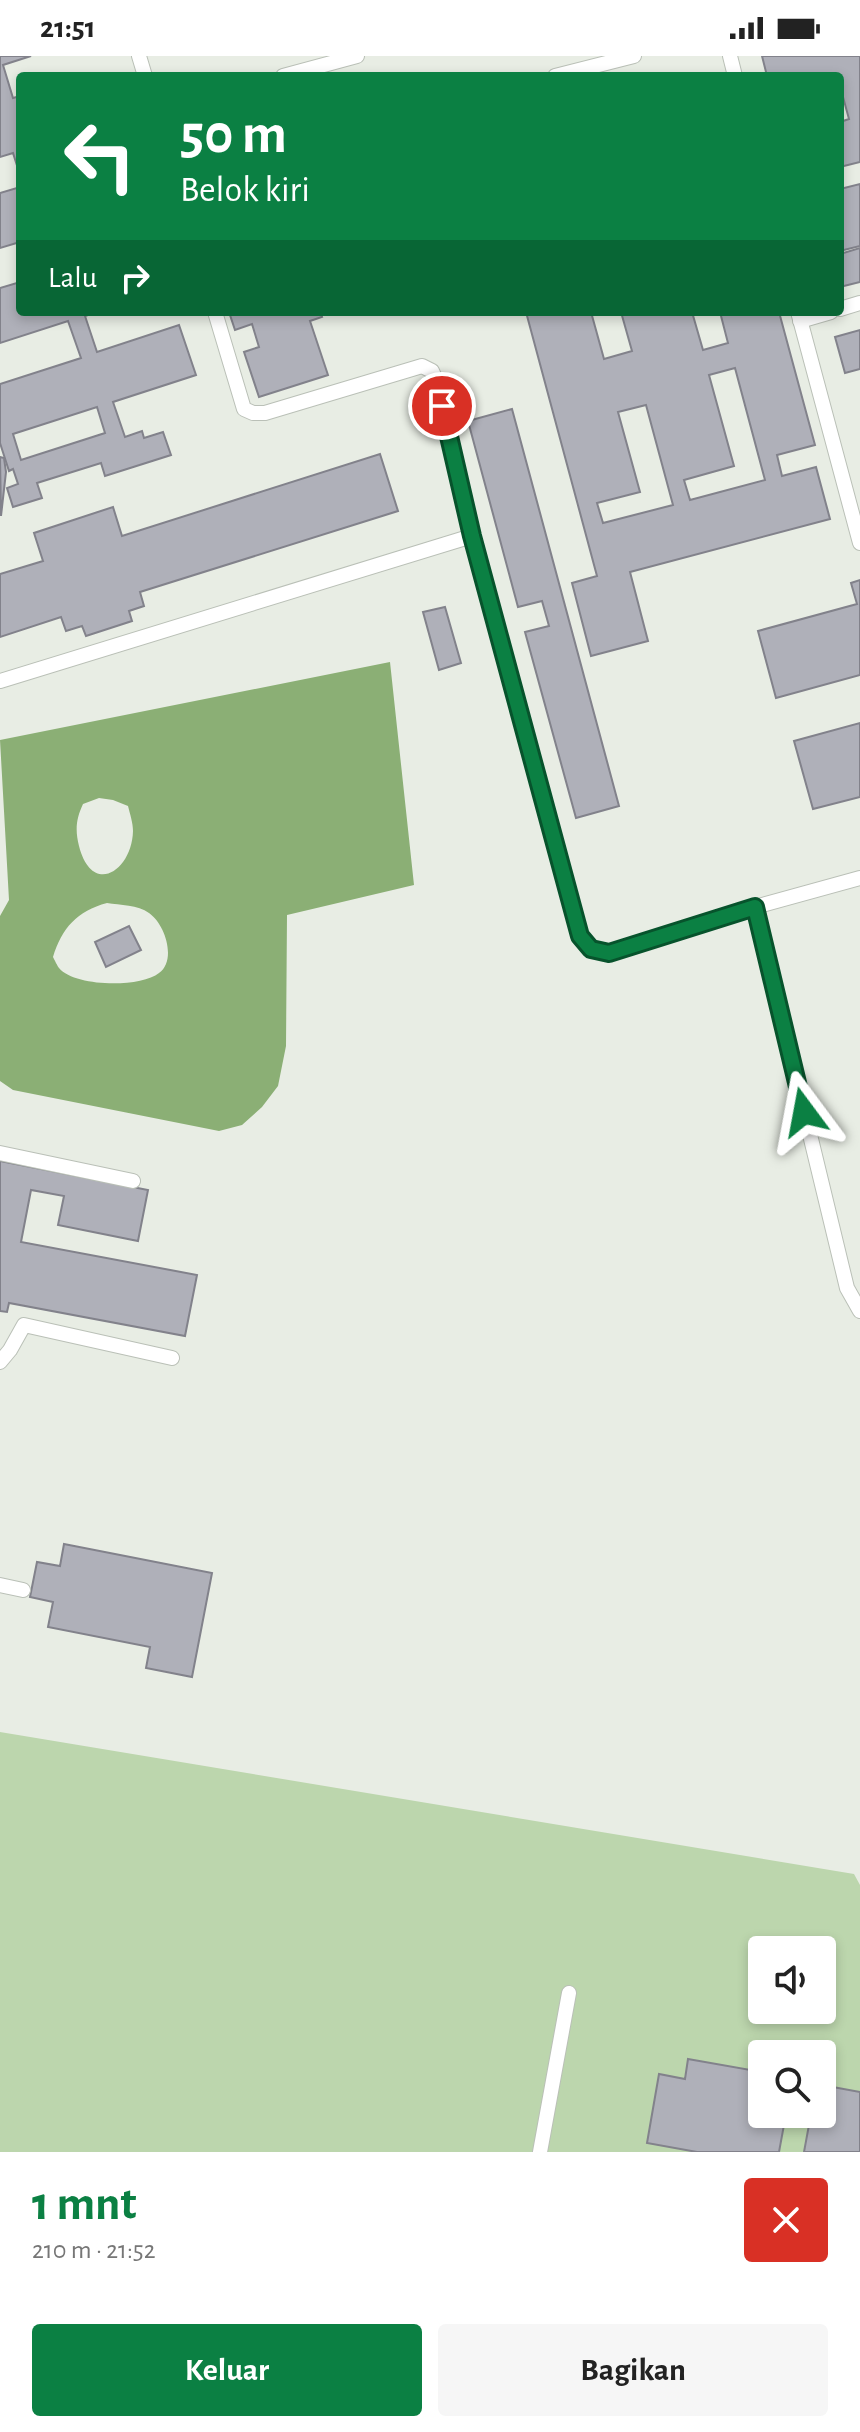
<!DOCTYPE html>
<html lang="id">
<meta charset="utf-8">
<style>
body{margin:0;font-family:"Alegreya Sans",sans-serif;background:#f6f6f6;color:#222;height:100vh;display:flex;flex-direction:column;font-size:30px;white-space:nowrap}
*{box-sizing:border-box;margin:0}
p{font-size:26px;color:#767676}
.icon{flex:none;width:44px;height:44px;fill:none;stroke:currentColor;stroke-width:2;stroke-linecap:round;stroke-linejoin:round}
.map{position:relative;height:2096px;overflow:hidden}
.side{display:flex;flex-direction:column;background:#fff;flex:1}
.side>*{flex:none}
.top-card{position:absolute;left:16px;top:16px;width:828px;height:244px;border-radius:8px;box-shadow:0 4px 12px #0003;background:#0b8043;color:#fff;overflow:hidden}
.tools{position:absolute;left:748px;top:1880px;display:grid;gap:16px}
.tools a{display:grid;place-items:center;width:88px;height:88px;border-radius:8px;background:#fff;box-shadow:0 4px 12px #0003;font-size:40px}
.pin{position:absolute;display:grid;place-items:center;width:68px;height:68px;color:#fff;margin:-34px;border:4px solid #fff;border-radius:50%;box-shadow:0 2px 8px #0007}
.me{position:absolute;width:88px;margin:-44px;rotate:347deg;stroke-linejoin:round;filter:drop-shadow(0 0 6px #0008)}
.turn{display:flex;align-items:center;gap:28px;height:168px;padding:0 32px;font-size:36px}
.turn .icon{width:104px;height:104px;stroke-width:2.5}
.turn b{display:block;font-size:56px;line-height:68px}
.then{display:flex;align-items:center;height:76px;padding:0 32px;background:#0003;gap:16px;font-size:30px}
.round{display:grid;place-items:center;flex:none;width:84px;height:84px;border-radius:8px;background:#f6f6f6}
.overview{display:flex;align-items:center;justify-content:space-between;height:136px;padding:0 32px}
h1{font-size:48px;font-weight:700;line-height:60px;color:#0b8043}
.primary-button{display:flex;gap:16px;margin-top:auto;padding:16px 32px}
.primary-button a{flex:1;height:92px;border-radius:8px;background:#0b8043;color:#fff;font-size:32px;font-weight:700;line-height:92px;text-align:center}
.primary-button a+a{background:#f6f6f6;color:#222}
.status{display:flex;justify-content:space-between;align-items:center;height:56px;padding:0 40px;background:#fff;direction:ltr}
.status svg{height:22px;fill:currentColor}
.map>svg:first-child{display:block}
</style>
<div class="status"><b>21:51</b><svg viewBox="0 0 49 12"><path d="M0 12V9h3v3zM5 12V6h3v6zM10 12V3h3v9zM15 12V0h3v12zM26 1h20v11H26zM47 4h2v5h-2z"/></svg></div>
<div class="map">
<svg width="860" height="2096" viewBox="0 0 860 2096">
<rect width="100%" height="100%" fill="#e8ede4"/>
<path fill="#bcd6ad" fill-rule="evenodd" d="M0,1676l854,142 6,11v267h-860zM762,1894h60v60h-60zM762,1998h60v60h-60z"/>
<path fill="#8baf75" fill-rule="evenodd" d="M390,606l24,223 -127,30 -1,131 -8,40 -16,21 -20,18 -23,6 -206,-41 -13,-9v-165l9,-16 -9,-160zM99,742l14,2 15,6c2,8 5,17 5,25 -1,40 -41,66 -54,15 -4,-16 -3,-27 4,-42zM107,847c13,2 31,2 42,10 16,11 28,47 10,60 -19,15 -84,14 -100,-5 -1,-1 -5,-9 -6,-11 9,-29 24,-46 54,-54z"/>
<g fill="#afb0b9" stroke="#82828b" stroke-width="2" fill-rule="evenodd">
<polygon points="0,0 31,0 3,9 13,42 20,40 20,119 13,97 0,101"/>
<polygon points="762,0 860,0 860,106 840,111 840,66 849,63 843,41 840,42 840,20 767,20"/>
<polygon points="860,128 860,190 840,195 840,133"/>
<polygon points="20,131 20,186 0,192 0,137"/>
<polygon points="860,192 860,226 840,231 840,198"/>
<path d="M20,226v30h77l-12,4 12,36 82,-27 17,50 -83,27 12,35 17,-6 2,7 19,-6 8,23 -66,21 -4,-13 -64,20 5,15 -29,9 -6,-19 11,-4 -5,-15 -4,2 -9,-28v-59l81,-26 -13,-37 -68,22v-55zM97,351l8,26 -84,27 -8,-26z"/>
<polygon points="229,256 320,256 322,261 310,265 328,319 259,341 244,296 259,291 252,268 235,274"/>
<path d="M526,256h65l13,47 28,-8 -11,-39h71l11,38 25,-7 -8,-31h59l36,133 -38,10 5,21 34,-9 14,52 -200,53 18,69 -57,15 -19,-73 25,-7zM735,312l30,112 -75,20 -6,-20 50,-14 -25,-91zM646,349l27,100 -70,18 -6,-20 43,-11 -22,-80z"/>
<polygon points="860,274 860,313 845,317 835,281"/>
<polygon points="512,353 619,750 576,762 525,576 549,570 542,545 518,551 468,365"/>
<polygon points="380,398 398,455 140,536 144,550 129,555 132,565 86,580 82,570 66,575 61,561 0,581 0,518 43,505 34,477 113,451 122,480"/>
<polygon points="0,401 4,402 6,416 1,460"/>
<polygon points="860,524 860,619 776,642 758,575 857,548 851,527"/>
<polygon points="445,551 461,607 439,614 423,556"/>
<polygon points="860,667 860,741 813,753 794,685"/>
<polygon points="129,870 141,894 106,911 95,886"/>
<polygon points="0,1105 148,1134 138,1185 58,1169 64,1140 31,1134 21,1186 197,1219 185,1280 9,1247 7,1256 0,1255"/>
<polygon points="64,1488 212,1517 192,1621 146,1612 150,1591 48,1571 53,1546 30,1541 37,1506 60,1510"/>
<polygon points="688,2003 762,2016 762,2058 786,2058 779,2096 697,2096 647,2087 659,2018 685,2023"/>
<polygon points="822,2029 860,2036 860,2096 804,2096 811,2058 822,2058"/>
</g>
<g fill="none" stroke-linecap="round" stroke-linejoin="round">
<g stroke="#bac0b7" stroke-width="16">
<g id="lane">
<polyline points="139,0 145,20"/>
<polyline points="730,0 735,20"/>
<polyline points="283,20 357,0"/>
<polyline points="555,20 634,0"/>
<polyline points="840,253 860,247"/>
<polyline points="215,256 244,353 253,357 265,357 422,310 432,315 436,324 472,480 580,880 591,893 609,897 755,851 860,822"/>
<polyline points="798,256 860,487"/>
<polyline points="800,265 831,256"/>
<polyline points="0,625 472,480"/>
<polyline points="755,851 847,1232 860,1255"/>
<polyline points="0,1097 133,1125"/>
<polyline points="0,1306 10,1294 24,1269 172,1302"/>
<polyline points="0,1529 23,1534"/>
<polyline points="540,2096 569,1937"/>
</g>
</g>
<use href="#lane" stroke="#fff" stroke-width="14"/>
</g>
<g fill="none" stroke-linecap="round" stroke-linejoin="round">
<g stroke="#07532c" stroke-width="20">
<polyline id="route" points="442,350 472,480 580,880 591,893 609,897 755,851 804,1056"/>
</g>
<use href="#route" stroke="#0b8043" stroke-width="14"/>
</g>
</svg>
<div class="tools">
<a><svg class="icon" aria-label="sound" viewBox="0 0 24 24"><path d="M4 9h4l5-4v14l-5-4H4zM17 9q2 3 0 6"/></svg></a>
<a><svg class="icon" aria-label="search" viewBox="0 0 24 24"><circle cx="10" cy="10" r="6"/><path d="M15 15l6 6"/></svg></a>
</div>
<div class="pin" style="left:442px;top:350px;background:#d93025"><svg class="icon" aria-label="arrive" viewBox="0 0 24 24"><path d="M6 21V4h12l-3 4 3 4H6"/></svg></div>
<svg class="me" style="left:804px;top:1056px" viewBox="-20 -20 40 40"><path d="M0-17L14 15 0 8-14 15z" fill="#0b8043" stroke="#fff" stroke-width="4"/></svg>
<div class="top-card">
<div class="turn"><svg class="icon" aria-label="left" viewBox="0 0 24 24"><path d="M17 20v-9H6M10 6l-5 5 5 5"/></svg><div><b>50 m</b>Belok kiri</div></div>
<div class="then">Lalu<svg class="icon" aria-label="right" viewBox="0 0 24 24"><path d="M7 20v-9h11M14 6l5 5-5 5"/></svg></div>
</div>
</div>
<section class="side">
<div class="overview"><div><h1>1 mnt</h1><p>210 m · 21:52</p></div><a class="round" style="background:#d93025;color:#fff"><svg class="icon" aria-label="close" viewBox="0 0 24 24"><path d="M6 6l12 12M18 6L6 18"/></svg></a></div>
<div class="primary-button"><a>Keluar</a><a>Bagikan</a></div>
</section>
